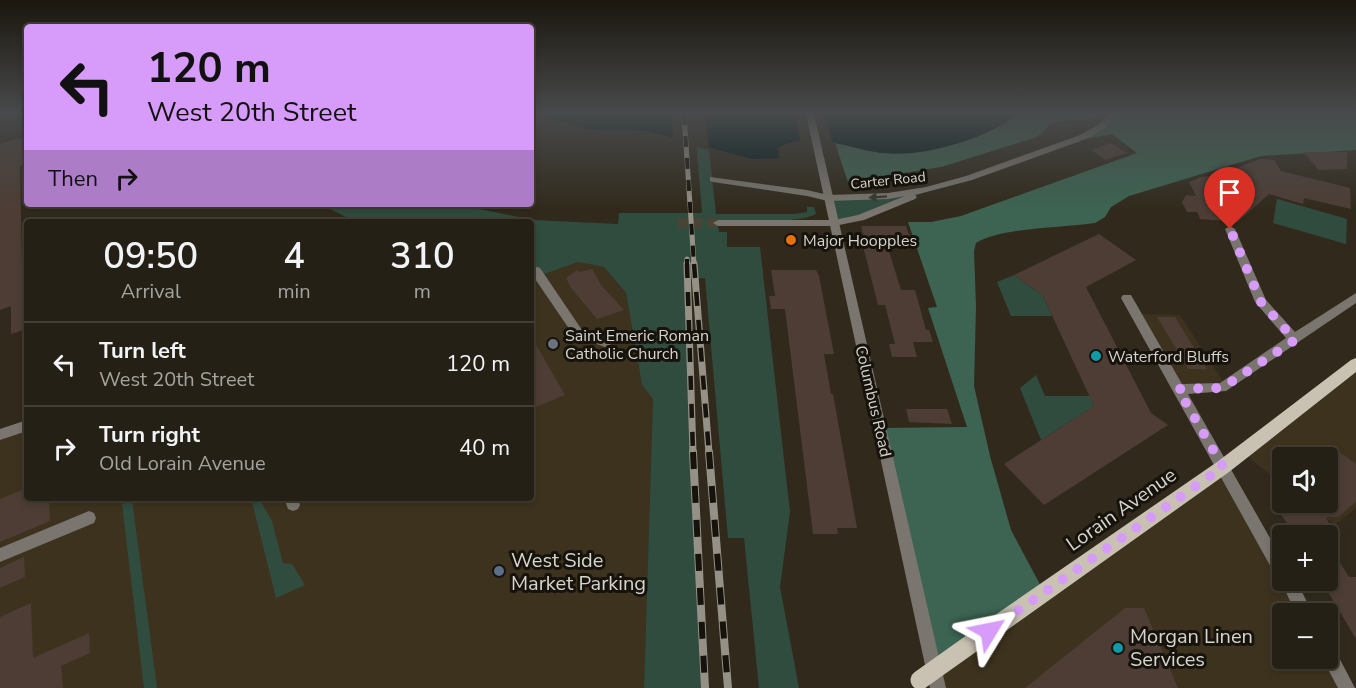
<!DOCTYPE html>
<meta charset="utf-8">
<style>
body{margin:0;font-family:"Nunito Sans",sans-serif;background:#312d22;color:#f1f3f6;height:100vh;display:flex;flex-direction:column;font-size:22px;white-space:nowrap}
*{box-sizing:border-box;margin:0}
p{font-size:20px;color:#a3a3a0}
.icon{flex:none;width:33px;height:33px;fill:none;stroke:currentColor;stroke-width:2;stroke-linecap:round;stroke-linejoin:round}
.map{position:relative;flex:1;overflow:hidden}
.details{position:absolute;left:24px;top:219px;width:510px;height:282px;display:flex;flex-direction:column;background:#252015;border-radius:6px;box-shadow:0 3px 9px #0003,0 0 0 2px #423e34}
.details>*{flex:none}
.banner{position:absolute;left:24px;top:24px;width:510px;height:183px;border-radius:6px;box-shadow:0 3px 9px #0003,0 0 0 2px #423e34;background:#d79bf9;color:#111;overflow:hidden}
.fabs{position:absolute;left:1272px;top:447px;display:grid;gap:12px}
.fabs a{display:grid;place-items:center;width:66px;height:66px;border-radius:6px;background:#252015;box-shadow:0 3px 9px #0003,0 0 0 2px #423e34;font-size:30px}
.pin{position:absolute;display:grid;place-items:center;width:51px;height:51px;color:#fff;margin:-62px -26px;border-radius:50% 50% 50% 0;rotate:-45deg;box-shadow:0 0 6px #0007}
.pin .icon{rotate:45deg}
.me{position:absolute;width:66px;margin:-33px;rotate:55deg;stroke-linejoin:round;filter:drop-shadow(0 0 4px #0008)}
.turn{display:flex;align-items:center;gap:21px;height:126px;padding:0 24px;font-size:27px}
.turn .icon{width:78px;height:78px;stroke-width:2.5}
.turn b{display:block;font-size:42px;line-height:51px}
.then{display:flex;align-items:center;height:57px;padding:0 24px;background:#0003;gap:12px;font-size:22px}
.eta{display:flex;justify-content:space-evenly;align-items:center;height:102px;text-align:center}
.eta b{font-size:36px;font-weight:600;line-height:42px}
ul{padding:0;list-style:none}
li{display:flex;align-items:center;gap:18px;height:84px;padding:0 24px;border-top:2px solid #423e34}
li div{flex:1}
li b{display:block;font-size:22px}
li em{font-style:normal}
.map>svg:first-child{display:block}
</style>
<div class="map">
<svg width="1356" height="688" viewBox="0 0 1356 688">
<rect width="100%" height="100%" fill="#312a1c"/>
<g fill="#3d321e">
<polygon points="578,262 604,267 626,293 642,385 653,399 644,688 0,688 0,435 27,425 27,498 531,498 531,269 540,276"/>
<polygon points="1136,314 1180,315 1226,386 1178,389"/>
<polygon points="1356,364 1356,508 1335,525 1307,503 1328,502 1328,458 1282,458 1282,484 1242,452"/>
<polygon points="1223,467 1282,573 1282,580 1305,613 1282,614 1282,658 1328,658 1328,654 1347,688 938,688 934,669"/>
</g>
<g fill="#304c3f">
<path d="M694,114h11l11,100h79l12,-2v-5h7l2,7c-20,11 -74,4 -99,7l2,11h8v15h33l30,265 -10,75 19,101h-40l-15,-150h-16l-23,-260 -17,1 3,127 14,282h-61l9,-289 -11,-14 -16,-92 -22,-26 -26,-5 -39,14 -8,-7v-47h-176l-34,-18h134l78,16 85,4 1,-11h83z"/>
<polygon points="924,192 875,211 834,223 828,198"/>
<polygon points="1277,199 1347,219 1346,244 1273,223"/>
<polygon points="1014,275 1043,296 1052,316 1011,316 997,282"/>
<polygon points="1036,375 1045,396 1090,396 1094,406 1041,440 1020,388"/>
<polygon points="251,498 259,498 272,521 283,563 292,564 305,585 276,598"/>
<polygon points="132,500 157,688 144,688 122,504"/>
</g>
<g fill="#3d6452">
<path d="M1018,114h82l-2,4 -45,4 -16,15 -96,30 -93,15 -13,-39c16,3 35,10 51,10 45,-1 96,-11 132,-39z"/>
<path d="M1115,114h241v36l-95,6 -132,40 -18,11 -6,10 -10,6c-32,5 -93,4 -119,20l-2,8 2,55 -2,80 16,70 21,74 33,62 -110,77 -54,-241 87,-1 -39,-119 9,-1 -29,-85h23l30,-6 176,-63 -25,-19 -27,5z"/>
</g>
<path fill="#011a1b" d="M531,114h487c-33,25 -94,44 -136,39 -32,-5 -74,-23 -104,-5l1,10 -27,1 -105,-28 -55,-1z"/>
<g fill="#312a1c">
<polygon points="672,114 705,114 709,150 673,141"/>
<polygon points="795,114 825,114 833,145 801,145"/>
</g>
<g fill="#4d3d35">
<polygon points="27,137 27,164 20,166 22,264 27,263 27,329 11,334 11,306 0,310 0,144"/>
<polygon points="1111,143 1127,153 1105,160 1091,150"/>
<polygon points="1303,152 1347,152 1347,169 1319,170"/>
<polygon points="1260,159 1274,160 1281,171 1350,188 1351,209 1304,198 1303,204 1269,194 1238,222 1200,219 1197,212 1187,212 1182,202 1186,195 1196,196 1189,182 1201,177 1219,175"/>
<polygon points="861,226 906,226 913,247 888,248 901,290 915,290 926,330 929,330 933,342 913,342 917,357 892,357 889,344 895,344 885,305 878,305 861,238 864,238"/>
<polygon points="1099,234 1136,260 1086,287 1151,413 1168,425 1044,505 1004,464 1094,406 1043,296 1014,275"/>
<polygon points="592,269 601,285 624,310 597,319 571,288 566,278 577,270 580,272"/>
<polygon points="771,270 816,270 819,276 834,354 824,354 831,394 833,394 857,528 837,528 838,534 813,534 785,309 771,309 769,296 775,296"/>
<polygon points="1157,317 1175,317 1207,369 1188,369"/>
<polygon points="531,336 565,395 531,409"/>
<polygon points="906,409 947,409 952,424 909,422"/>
<polygon points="1338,451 1356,464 1356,502 1338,517 1326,517 1329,524 1339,533 1329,533 1331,536 1296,536 1272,502 1328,502 1328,459"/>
<polygon points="27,488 27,498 49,498 50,521 0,542 0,499"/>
<polygon points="1328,544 1349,577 1356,577 1356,639 1321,580 1328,580"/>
<polygon points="24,557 25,577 0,588 0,568"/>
<polygon points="31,603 33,658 89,633 90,653 61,666 63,688 0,688 0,617"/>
<polygon points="1125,608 1144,608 1178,688 1025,688"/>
</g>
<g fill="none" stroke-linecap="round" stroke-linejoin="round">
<polyline stroke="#4a4436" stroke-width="10" stroke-dasharray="10 4.5" stroke-linecap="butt" points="678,223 718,223"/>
<polygon fill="#7a766f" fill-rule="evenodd" points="89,511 94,513 96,518 94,523 0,562 0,548"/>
<g fill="#7a766f" fill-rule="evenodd">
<polygon points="1110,114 1118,114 1104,129 1086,139 972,180 915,195 917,197 915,199 864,220 834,226 718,226 713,223 718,220 834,220 858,215 905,196 888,199 828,201 807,196 713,182 710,181 710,177 807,190 828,195 888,193 926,187 966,176 1080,135 1098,125"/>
<polygon points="1230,226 1235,229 1266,300 1295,332 1356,293 1356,303 1226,391 1188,394 1282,559 1282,580 1296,580 1313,614 1296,614 1280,579 1277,578 1121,298 1123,295 1131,295 1182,384 1220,383 1286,338 1255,302 1225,229"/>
<polygon points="531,265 540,268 582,330 609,340 611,343 609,346 605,347 574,336 531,273"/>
<polygon points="27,420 27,431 0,440 0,429"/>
<polygon points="284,498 298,498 300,505 298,509 293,511 288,509"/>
<polygon points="1328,646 1334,648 1355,688 1338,688 1322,658 1328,658"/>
</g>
<polygon fill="#7a766f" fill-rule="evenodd" points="806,114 814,114 946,688 930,688"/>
<polygon fill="#c9c2b3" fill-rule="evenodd" points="1356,358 1356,372 1229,472 996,638 989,641 982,638 979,631 982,624 1217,462 1351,360"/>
<g stroke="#969186" stroke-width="5">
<g id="rail-far2">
<polyline points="684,114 694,265"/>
<polyline points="687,259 687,265"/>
</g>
</g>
<g stroke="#969186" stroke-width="7">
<g id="rail-far1">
<polyline points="687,264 693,453"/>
<polyline points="694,264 709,453"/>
</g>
</g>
<g stroke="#969186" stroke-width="8">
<g id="rail">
<polyline points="693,452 705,688"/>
<polyline points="709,452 728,688"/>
</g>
</g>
<use href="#rail-far2" stroke="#16130d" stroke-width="4" stroke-dasharray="11" stroke-linecap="butt"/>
<use href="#rail-far1" stroke="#16130d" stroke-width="4.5" stroke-dasharray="14" stroke-linecap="butt"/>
<use href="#rail" stroke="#16130d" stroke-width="6" stroke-dasharray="17" stroke-linecap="butt"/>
<polyline stroke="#c9c2b3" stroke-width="19" points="920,680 989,631"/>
</g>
<defs><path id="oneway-solid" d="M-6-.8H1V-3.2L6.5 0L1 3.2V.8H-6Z" transform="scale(1.5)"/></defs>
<use fill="#39362f" href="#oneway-solid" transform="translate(878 197) rotate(176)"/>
<linearGradient id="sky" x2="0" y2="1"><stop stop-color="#1b170f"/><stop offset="0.54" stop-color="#484a4b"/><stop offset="1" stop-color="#484a4b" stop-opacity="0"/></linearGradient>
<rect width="1356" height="210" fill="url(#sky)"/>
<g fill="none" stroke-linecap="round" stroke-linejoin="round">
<polyline stroke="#d79bf9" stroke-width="10" stroke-dasharray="0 18" points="989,631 1223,467 1178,389 1222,388 1295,340 1261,302 1230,229"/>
</g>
<circle fill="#e8710a" stroke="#16130d" stroke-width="2" cx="791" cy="240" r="6"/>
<circle fill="#6b7280" stroke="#16130d" stroke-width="2" cx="553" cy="344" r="6"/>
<g fill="#0f9aa8" stroke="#16130d" stroke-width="2">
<circle cx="1096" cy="356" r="6"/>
<circle cx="1118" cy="648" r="6"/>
</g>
<circle fill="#5c6f8a" stroke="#16130d" stroke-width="2" cx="499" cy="571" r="6"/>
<g text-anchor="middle" stroke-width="6" stroke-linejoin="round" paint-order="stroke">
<g font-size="14" fill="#d8d4cb" stroke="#16130d">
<text transform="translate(888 180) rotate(-6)" y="5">Carter Road</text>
</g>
<g font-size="16" fill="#d8d4cb" stroke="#16130d" text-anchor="start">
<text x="803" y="246">Major Hoopples</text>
<text x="565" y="341">Saint Emeric Roman<tspan x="565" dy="18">Catholic Church</tspan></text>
<text x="1108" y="362">Waterford Bluffs</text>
</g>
<g font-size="16" fill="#d8d4cb" stroke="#16130d">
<text transform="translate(874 401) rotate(77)" y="6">Columbus Road</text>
</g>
<g font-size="20" fill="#d8d4cb" stroke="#16130d">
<text transform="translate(1121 509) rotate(-35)" y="7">Lorain Avenue</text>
</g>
<g font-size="20" fill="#d8d4cb" stroke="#16130d" text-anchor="start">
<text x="511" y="567">West Side<tspan x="511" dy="23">Market Parking</tspan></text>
<text x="1130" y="643">Morgan Linen<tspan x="1130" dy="23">Services</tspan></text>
</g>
</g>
</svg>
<div class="fabs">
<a><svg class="icon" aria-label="sound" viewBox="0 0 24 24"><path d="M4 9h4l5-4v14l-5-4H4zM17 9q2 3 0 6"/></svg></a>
<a>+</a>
<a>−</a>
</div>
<div class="pin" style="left:1230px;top:229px;background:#d93025"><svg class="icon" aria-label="arrive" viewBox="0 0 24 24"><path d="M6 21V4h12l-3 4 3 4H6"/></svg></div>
<svg class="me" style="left:989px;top:631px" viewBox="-20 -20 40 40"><path d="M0-17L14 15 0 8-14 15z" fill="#d79bf9" stroke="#fff" stroke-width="4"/></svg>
<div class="banner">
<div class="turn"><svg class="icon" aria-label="left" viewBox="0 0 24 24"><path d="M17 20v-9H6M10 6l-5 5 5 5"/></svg><div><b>120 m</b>West 20th Street</div></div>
<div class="then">Then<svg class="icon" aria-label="right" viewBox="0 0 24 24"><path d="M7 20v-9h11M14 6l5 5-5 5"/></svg></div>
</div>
<section class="details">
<div class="eta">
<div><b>09:50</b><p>Arrival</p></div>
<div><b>4</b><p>min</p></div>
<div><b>310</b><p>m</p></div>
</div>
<ul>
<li><svg class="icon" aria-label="left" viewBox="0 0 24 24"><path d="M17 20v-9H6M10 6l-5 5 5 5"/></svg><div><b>Turn left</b><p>West 20th Street</p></div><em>120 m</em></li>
<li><svg class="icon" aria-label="right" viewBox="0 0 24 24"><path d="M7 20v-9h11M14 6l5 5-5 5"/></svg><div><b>Turn right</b><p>Old Lorain Avenue</p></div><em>40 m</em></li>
</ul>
</section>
</div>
